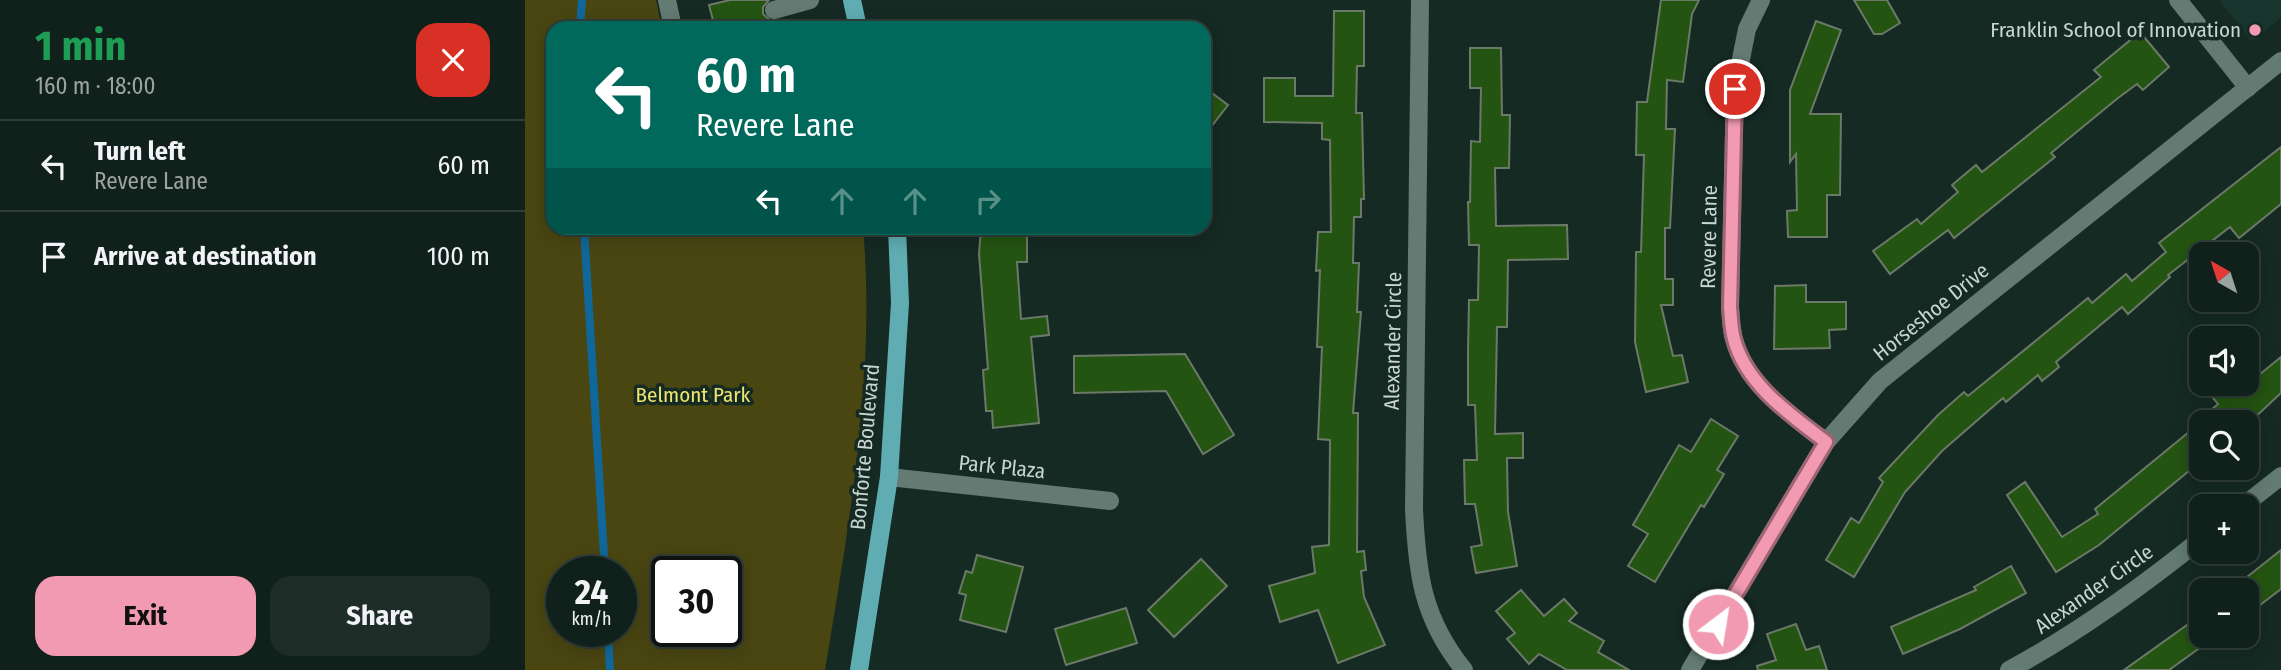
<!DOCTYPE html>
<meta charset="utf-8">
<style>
body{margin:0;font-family:"Fira Sans Condensed",sans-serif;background:#1e2d27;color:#f1f3f6;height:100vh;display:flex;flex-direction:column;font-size:26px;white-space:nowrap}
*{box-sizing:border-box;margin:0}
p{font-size:23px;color:#9ca3a2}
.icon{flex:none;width:38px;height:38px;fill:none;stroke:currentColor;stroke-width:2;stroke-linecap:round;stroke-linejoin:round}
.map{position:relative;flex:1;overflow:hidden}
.side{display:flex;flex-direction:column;background:#10201a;width:525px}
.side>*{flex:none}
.guide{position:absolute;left:21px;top:21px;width:665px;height:214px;border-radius:21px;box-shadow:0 4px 18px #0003,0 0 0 2px #303e39;background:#00695c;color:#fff;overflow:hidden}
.needle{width:46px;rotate:321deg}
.fabs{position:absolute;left:1664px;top:242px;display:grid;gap:14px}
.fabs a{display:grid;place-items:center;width:70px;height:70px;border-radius:14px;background:#10201a;box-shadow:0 4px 18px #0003,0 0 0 2px #303e39;font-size:35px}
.speed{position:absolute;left:21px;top:556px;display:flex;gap:14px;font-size:35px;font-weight:700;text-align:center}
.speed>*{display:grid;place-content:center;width:91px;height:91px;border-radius:50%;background:#10201a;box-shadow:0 4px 18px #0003,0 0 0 2px #303e39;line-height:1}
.speed small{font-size:18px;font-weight:400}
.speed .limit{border:4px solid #111;border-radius:10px;background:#fff;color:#111}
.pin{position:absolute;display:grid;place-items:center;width:60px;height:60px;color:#fff;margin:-30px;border:4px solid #fff;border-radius:50%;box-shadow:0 2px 7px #0007}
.me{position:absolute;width:77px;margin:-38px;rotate:31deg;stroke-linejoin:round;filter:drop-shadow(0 0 5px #0008)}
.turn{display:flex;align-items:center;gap:24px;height:147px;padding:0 35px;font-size:32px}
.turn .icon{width:91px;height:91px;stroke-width:2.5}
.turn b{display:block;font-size:49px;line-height:60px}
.lanes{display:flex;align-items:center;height:66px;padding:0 35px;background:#0003;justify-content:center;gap:35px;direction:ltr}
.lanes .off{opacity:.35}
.round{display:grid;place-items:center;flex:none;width:74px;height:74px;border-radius:21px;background:#1e2d27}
.head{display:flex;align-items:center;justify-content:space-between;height:119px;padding:0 35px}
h1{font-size:42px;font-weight:700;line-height:52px;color:#1e9e55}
.button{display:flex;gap:14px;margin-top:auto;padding:14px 35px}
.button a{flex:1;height:80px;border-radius:21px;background:#f19ab1;color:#111;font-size:28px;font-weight:700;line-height:80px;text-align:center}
.button a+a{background:#1e2d27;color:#f1f3f6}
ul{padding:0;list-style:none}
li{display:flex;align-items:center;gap:21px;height:91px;padding:0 35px;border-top:2px solid #303e39}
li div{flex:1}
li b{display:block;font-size:26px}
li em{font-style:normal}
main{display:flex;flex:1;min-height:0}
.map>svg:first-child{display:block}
</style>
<main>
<section class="side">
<div class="head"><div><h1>1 min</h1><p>160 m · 18:00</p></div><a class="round" style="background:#d93025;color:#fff"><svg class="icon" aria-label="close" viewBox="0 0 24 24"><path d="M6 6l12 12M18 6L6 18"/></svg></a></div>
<ul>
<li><svg class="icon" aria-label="left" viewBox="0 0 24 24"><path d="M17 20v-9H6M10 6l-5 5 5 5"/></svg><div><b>Turn left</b><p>Revere Lane</p></div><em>60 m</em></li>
<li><svg class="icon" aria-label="arrive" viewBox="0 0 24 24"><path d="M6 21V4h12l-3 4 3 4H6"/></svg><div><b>Arrive at destination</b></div><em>100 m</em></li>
</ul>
<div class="button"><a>Exit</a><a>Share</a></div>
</section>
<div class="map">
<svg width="1756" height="670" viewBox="0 0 1756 670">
<rect width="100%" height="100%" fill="#152a23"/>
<polygon fill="#18352d" points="1694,0 1756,0 1756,18 1727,41"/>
<path fill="#4a4612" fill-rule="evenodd" d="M0,0h131l6,28h-109v200h310c13,147 -14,297 -38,442h-300zM37,572h59v60h-59zM142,572h59v60h-59z"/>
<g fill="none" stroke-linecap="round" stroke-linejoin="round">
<g stroke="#0f6899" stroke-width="8">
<polyline points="55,28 57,0"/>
<polyline points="59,228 80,572"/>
<polyline points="83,632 85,670"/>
</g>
</g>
<g fill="#245412" stroke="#6c7968" stroke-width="2">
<polygon points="205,0 244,0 238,7 238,14 246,21 252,21 254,28 190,28 184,5"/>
<polygon points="1136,0 1174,0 1167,14 1158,82 1142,80 1141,129 1150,129 1145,228 1140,228 1140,279 1148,279 1148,305 1136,305 1148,356 1157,355 1163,382 1121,392 1110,342 1111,252 1116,252 1119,155 1111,155 1112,102 1122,102"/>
<polygon points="1329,0 1362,0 1375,23 1357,34 1349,34"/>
<polygon points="809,11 839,11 839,66 832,66 831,113 837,113 839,199 836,199 836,217 829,217 828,263 834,263 832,312 836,312 828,413 833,413 832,552 839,551 841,570 836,571 839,597 860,645 813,663 793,610 755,622 744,586 790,573 787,547 804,545 805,440 793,439 797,347 792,347 795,270 791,271 793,232 806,232 805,140 797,139 797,123 739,122 739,78 770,78 770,96 808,96"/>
<polygon points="1291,21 1316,30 1285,114 1316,114 1315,195 1302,195 1302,237 1263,237 1262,211 1272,210 1271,154 1265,162 1265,90"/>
<polygon points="1615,32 1644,67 1618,90 1612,84 1593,98 1526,153 1530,157 1429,238 1423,230 1365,274 1348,251 1392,219 1396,224 1433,192 1427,185 1451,165 1457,172 1576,77 1569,70"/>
<polygon points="945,48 976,48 977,115 985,115 984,168 970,168 971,226 1042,225 1043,259 983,260 982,327 972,327 970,434 998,433 998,458 982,458 983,512 992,566 951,573 946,547 957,545 950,504 940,504 939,460 952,460 950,405 943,405 943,351 944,300 953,300 954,245 944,245 943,202 945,202 946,141 955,142 956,88 945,88"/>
<polygon points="679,87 703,105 679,136"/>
<polygon points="1756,147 1756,204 1714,238 1705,227 1643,275 1645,277 1603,314 1597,307 1531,362 1534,367 1517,381 1513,375 1481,402 1478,398 1417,451 1380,492 1329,577 1301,560 1326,518 1334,523 1358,482 1354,478 1413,415 1439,392 1443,396 1563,298 1567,303 1601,274 1607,281 1641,252 1634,243"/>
<polygon points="456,228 502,228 502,262 492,262 496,319 522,316 524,335 506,337 514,423 468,428 467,411 461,411 458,370 463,369 454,254"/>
<polygon points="1281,285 1281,302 1321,302 1321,329 1304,330 1305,348 1249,349 1250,286"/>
<polygon points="660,354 709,435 678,454 641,391 549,393 549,356"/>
<polygon points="1756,357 1756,393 1725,422 1672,422 1693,404 1676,383 1724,383"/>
<polygon points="1186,419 1213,436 1192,470 1199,474 1179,507 1176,505 1130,582 1103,566 1123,534 1108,525 1154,445 1166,452"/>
<polygon points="1676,422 1676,461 1574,545 1531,572 1482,495 1500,482 1537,537 1573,514 1570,509"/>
<polygon points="1756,550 1756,589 1722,615 1722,577"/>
<polygon points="452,555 498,567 481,632 435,620 441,595 434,593 441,571 447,573"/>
<polygon points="676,559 702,586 649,637 623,610"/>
<polygon points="1486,566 1501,593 1435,629 1378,654 1366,627 1451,590 1449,587"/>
<polygon points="996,590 1019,616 1039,599 1052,613 1044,621 1079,641 1073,652 1104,670 1042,670 1014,654 1004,664 982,639 990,633 971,611"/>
<polygon points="601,608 612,643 541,665 530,629"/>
<polygon points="1676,615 1676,647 1644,670 1599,670"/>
<polygon points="1271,624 1281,650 1294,646 1302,670 1233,670 1232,666 1251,660 1242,634"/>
</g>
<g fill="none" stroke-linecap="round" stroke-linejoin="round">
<g stroke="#637b73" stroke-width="18">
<polyline points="142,0 148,28"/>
<path d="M895,0l-6,509c3,64 8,109 50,161"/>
<path d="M1236,0l-14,29 -12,60 -5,218c1,10 1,22 4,32 12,46 57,76 92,103"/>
<polyline points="1653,0 1723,88"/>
<polyline points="249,10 285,0"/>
<polyline points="364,477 585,501"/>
<polyline points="1718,506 1756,476"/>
<polyline points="1165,670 1301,442 1355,381 1756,61"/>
<path d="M1484,670c69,-37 131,-82 192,-131"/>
</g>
<g stroke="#5fadb3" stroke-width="18">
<polyline points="327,0 333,28"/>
<polyline points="334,670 364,477 375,303 372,228"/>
</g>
</g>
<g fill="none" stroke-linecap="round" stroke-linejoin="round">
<g stroke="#9d6473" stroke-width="18">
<path id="route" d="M1193,624l108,-182c-35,-27 -80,-57 -92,-103 -3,-10 -3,-22 -4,-32l5,-218"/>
</g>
<use href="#route" stroke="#f19ab1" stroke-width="12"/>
</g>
<circle fill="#f19ab1" stroke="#152a23" stroke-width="2.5" cx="1730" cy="30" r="7"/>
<g text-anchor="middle" stroke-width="7" stroke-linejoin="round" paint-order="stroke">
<g font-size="21" fill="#c8d5d0" stroke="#152a23" text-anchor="end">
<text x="1716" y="37">Franklin School of Innovation</text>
</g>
<g font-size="21" fill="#c8d5d0" stroke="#152a23">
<text transform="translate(1184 237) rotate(-89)" y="7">Revere Lane</text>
<text transform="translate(1406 312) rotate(-39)" y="7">Horseshoe Drive</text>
<text transform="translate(868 341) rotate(-89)" y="7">Alexander Circle</text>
<text transform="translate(340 447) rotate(-85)" y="7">Bonforte Boulevard</text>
<text transform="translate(477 467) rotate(6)" y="7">Park Plaza</text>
<text transform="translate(1569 589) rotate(-35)" y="7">Alexander Circle</text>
</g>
<g font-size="21" fill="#ede46f" stroke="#152a23">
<text x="168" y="402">Belmont Park</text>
</g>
</g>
</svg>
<div class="fabs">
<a><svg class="needle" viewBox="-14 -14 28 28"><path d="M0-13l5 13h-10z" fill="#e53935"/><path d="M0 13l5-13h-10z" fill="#9ca3a2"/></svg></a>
<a><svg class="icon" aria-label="sound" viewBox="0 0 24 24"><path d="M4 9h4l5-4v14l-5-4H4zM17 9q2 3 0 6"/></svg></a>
<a><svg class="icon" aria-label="search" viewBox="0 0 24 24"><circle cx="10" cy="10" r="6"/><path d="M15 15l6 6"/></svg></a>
<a>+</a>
<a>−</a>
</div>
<div class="speed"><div>24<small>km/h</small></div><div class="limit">30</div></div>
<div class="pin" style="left:1210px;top:89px;background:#d93025"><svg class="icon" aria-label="arrive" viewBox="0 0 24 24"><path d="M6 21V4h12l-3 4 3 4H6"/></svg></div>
<svg class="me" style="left:1193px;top:624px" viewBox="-20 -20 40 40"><circle r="17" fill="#f19ab1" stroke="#fff" stroke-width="3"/><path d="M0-11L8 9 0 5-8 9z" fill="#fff"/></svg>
<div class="guide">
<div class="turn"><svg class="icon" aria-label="left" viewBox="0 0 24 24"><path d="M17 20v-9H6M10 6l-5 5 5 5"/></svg><div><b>60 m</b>Revere Lane</div></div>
<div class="lanes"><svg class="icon" aria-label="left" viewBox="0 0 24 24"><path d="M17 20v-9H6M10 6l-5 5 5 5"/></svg><svg class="icon off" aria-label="ahead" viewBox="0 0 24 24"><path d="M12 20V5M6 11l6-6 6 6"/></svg><svg class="icon off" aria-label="ahead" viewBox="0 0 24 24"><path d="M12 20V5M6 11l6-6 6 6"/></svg><svg class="icon off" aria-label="right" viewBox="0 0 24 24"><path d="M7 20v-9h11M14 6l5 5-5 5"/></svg></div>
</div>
</div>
</main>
